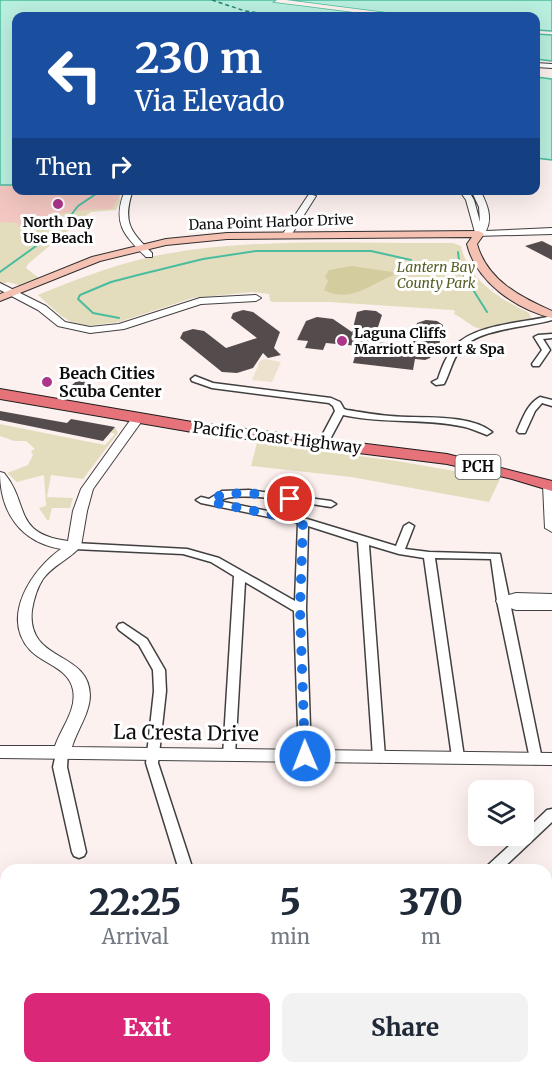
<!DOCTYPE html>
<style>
body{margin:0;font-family:Merriweather,serif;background:#f2f2f3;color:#1f2937;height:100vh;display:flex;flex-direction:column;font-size:22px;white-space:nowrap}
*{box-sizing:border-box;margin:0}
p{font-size:20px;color:#747a83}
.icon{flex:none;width:33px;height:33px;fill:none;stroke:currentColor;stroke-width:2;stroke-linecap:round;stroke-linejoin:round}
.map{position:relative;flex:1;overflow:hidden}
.sheet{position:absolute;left:0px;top:864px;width:552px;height:210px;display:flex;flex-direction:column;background:#fff;border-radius:18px 18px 0 0;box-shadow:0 6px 24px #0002}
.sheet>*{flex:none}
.top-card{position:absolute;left:12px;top:12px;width:528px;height:183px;border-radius:12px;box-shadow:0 6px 24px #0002;background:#1a4fa0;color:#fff;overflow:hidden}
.controls{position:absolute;left:468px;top:780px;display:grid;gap:12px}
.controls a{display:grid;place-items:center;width:66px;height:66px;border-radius:12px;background:#fff;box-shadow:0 6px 24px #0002;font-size:30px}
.pin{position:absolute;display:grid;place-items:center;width:51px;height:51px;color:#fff;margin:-26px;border:3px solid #fff;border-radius:50%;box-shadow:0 2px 6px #0007}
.me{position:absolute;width:66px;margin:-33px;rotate:359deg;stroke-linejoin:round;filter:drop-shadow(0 0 4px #0008)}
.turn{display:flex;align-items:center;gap:21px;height:126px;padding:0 24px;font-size:27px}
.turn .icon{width:78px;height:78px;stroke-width:2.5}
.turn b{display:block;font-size:42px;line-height:51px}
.then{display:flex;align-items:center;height:57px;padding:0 24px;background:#0003;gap:12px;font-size:22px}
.eta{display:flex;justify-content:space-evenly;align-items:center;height:102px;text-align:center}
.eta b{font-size:36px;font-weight:800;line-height:42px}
.action{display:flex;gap:12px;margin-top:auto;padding:12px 24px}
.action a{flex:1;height:69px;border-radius:12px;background:#db2777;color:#fff;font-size:24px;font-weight:800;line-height:69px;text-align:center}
.action a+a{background:#f2f2f3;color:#1f2937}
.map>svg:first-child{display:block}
</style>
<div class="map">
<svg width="552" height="1074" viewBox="0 0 552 1074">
<rect width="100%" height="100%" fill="#fdf1ef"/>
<g fill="#e4ddbd">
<polygon points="0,185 16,185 16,190 122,191 119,199 121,199 116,210 91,212 84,217 28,264 26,268 39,278 21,286 8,282 0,285"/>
<path d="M453,243l8,3c8,35 38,52 68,67l2,5 -50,11c-10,-2 -18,-11 -27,-15l1,-3 -3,-1 -123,-8h-55l-4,-1 -1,-7 -16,-2 -60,6 -74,24 -33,4 -15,-4 -11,-7 -22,-20c41,-17 83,-33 127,-41 94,-17 193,-10 288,-11z"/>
<polygon points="0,424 105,445 115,434 110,432 115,427 118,433 83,479 51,475 47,497 73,498 70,508 52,508 49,520 47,520 39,508 46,506 44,475 17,482 7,473 28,465 33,455 31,451 35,449 26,441 14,441 0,436"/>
<polygon points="257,443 397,461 500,479 489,502 351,477 251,466"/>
</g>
<path fill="#d3cc9e" d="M352,266l40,6 2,3c-24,9 -44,29 -70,15l4,-9 -3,-4 4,-7z"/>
<path fill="#f3c7c1" d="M0,185h16v5l106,1 -10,18c-18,0 -35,1 -52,5 -14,4 -26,14 -41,12l-2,-3 -17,-1z"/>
<polygon fill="#ece2cd" points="265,359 281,362 272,382 252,380 260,361"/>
<g fill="#b9efdf" stroke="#49bd9e" stroke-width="1.5">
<polygon points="0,0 277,0 274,2 385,16 16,16 16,185 0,185"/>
<polygon points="286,0 552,0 552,31 536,30 536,16 411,16"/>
<polygon points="536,34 552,35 552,61 536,59"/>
<polygon points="536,77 552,79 552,160 536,158"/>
</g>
<polygon fill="#fdf1ef" points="277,0 286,0 411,16 385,16 274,2"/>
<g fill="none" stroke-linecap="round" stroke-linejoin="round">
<g stroke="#49bd9e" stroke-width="2">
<polyline points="458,252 460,269 487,312"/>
<polyline points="0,272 61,228 78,206 102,190"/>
<polyline points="119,318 93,313 78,299 80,295 111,282 138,275 203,259 256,251 371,251 411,260"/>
</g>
<polyline stroke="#23836e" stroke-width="1.5" stroke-dasharray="4 3" stroke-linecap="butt" points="212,0 245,11 279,16"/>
</g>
<g fill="#544b4d">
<polygon points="542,241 552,246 552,260 525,246"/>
<polygon points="243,310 253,312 280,332 274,348 281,355 268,358 263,353 253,368 237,373 222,372 180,338 183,332 193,329 204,331 226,348 257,338 231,318 233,313"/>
<polygon points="365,310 376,311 382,315 373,342 408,345 413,343 417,323 426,320 437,321 443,325 438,351 432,351 430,358 425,360 415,359 413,370 353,363 358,346 326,343 323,350 305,348 308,341 297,340 306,321 317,317 333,319 352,332 357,312"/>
<polygon points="87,372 100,374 83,392 71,390 76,385 72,385"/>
<polygon points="0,411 50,420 67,423 71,419 115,427 103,441 0,420"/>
</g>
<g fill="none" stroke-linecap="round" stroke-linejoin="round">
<g stroke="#404040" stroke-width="3">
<g id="minor">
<path d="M552,316v4c-27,8 -73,8 -92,30 -8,10 -10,23 -16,34l-8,1 -4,-3 6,-3c4,-12 8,-23 17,-33 20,-22 68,-23 97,-30z"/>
<polygon points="552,334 552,338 543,339 550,350 539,366 533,366 532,364 542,350 534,337 538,335"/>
<path d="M195,376l18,7 118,15 9,4 4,7 3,1c14,2 29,5 43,6 29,3 79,-3 102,16l-5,3c-8,-3 -14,-6 -22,-8 -39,-9 -82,-3 -122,-12l-15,28 -5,3 -5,-3 17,-32 -2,-5 -4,-3 -117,-15 -20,-7 -1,-2z"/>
<path d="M540,397l12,3v6l-10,-3 -7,8 -10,22h-6l-2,-2c6,-13 10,-27 23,-34z"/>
<path d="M249,490l82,11 5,3 -5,3c-22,-3 -96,-18 -112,-6l88,18 89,27 8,-20 5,-3 5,3 -9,23 24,3 71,2 42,205 -1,3 -5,2 -5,-2 -1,-3 -33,-158 -6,-42 -56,-1 29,199 -1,3 -5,2 -5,-2 -1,-3 -28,-199 -25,-4 -30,-9 16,212 -1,3 -5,2 -5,-2 -1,-3 -15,-215 -50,-16 -2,83 5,147 -1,3 -5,2 -5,-2 -1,-3 -5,-145 -49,-29 -10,173 -1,3 -5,2 -5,-2 -1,-3 11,-179 -23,-14 -28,-8 -109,-5 -5,-3 5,-3 113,6 32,9 76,43 3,-78 -97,-20 -5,-3 5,-3 8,2 13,-8z"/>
<polygon points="123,623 147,639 165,670 166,691 158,763 193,870 179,870 146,763 154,691 153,670 139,645 119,630 117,627 119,624"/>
<polygon points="62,747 67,749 68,752 67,767 86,852 84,856 79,858 74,856 72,852 53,767 57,749"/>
<polygon points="552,809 552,822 501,870 485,870 487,866 520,836 524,836 524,832 547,810"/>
<polygon points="139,1068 155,1068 154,1074 138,1074"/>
<rect x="325" y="1068" width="16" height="6"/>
<polygon points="508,1068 524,1068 525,1074 509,1074"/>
</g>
</g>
<g stroke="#404040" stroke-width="2">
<g id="tertiary">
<polygon points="536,63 552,64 552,68 536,67"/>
<path d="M125,190h8c-11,32 -3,41 19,63v4h-6c-23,-23 -34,-34 -21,-67z"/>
<path d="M459,190h9l6,10 6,22 -1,-15 -8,-17h9c7,14 13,27 6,41l66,-3v6l-76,2 -10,-36z"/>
<polygon points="309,194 316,196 290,237 284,237 282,235"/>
<polygon points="0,283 46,306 65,322 90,327 119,324 200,298 256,295 261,298 256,301 201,304 124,329 90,333 58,326 38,310 0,290"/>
<path d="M138,414l6,4 -51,71 -6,22 -6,35c-11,13 -28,19 -38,33 -6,9 -9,20 -11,31 -6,53 57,40 58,85 0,18 -13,35 -18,52l480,6v12l-552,-7v-12h55c6,-18 22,-36 18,-56 -4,-22 -30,-26 -43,-40 -30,-33 2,-81 31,-101 -41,-7 -61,-37 -61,-77l4,1c26,31 8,61 64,68l5,-30 8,-22 53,-74z"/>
<polygon points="549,481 552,482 552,532 545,528 543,485"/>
<polygon points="516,593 552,594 552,610 516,610 498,604 496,601 498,598"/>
</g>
</g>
<g stroke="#2f2f2f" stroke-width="2">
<path id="secondary" d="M479,231l5,3 -7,10c10,36 43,53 75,67v7c-36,-9 -76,-36 -85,-74l5,-7 -245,2 -61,6 -66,16 -100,40v-7l92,-37 74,-18 61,-6z"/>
</g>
<g stroke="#1e1e1e" stroke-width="2">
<polygon id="trunk" points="0,389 198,423 447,454 552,481 552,491 512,479 447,464 198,433 0,399"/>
</g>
<use href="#minor" fill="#fff" fill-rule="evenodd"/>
<use href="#tertiary" fill="#fff" fill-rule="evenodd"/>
<use href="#secondary" fill="#f5c1b2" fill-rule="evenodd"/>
<use href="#trunk" fill="#e6737a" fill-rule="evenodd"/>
</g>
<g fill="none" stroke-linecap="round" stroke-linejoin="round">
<polyline stroke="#1a73e8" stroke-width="10" stroke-dasharray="0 18" points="290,499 249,493 222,494 211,502 303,521 300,609 305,756"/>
</g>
<g fill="#ad358a" stroke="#fff" stroke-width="2">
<circle cx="58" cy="204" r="6"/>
<circle cx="342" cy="341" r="6"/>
<circle cx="47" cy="382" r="6"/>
</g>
<g text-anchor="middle" stroke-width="6" stroke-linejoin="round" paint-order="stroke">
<g font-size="14" font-weight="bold" fill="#0d0d0d" stroke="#fff">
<text x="58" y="227">North Day<tspan x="58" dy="16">Use Beach</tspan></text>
<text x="354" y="338" text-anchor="start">Laguna Cliffs<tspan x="354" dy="16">Marriott Resort &amp; Spa</tspan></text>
</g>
<g font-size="14" fill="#0d0d0d" stroke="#fff">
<text transform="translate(271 222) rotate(-2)" y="5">Dana Point Harbor Drive</text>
</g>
<g font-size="14" font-style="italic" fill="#565d25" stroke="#fff">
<text x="436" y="272">Lantern Bay<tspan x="436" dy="16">County Park</tspan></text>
</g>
<rect fill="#fff" stroke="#565656" stroke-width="1.5" x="455.5" y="455" width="45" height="24" rx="4.5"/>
<g font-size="15" font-weight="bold" fill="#0d0d0d">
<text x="478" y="472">PCH</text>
</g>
<g font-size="16" font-weight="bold" fill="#0d0d0d" stroke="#fff" text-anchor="start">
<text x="59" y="379">Beach Cities<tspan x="59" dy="18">Scuba Center</tspan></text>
</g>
<g font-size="16" fill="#0d0d0d" stroke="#fff">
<text transform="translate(277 437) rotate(7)" y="6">Pacific Coast Highway</text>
</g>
<g font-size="20" fill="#0d0d0d" stroke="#fff">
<text transform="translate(186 733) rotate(1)" y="7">La Cresta Drive</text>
</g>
</g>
</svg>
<div class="controls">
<a><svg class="icon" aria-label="layers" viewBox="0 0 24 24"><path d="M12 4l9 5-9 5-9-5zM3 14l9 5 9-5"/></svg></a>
</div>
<div class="pin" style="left:290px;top:499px;background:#d93025"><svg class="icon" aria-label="arrive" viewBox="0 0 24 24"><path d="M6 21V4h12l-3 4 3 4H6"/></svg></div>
<svg class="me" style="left:305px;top:756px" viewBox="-20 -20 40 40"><circle r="17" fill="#1a73e8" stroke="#fff" stroke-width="3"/><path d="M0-11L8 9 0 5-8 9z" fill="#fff"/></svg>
<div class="top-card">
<div class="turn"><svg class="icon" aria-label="left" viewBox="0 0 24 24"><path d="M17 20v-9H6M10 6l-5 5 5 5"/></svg><div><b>230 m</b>Via Elevado</div></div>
<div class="then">Then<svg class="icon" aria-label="right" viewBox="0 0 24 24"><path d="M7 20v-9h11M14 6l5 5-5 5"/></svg></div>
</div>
<section class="sheet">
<div class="eta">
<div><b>22:25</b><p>Arrival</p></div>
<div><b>5</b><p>min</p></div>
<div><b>370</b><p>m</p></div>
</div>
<div class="action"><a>Exit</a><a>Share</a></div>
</section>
</div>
